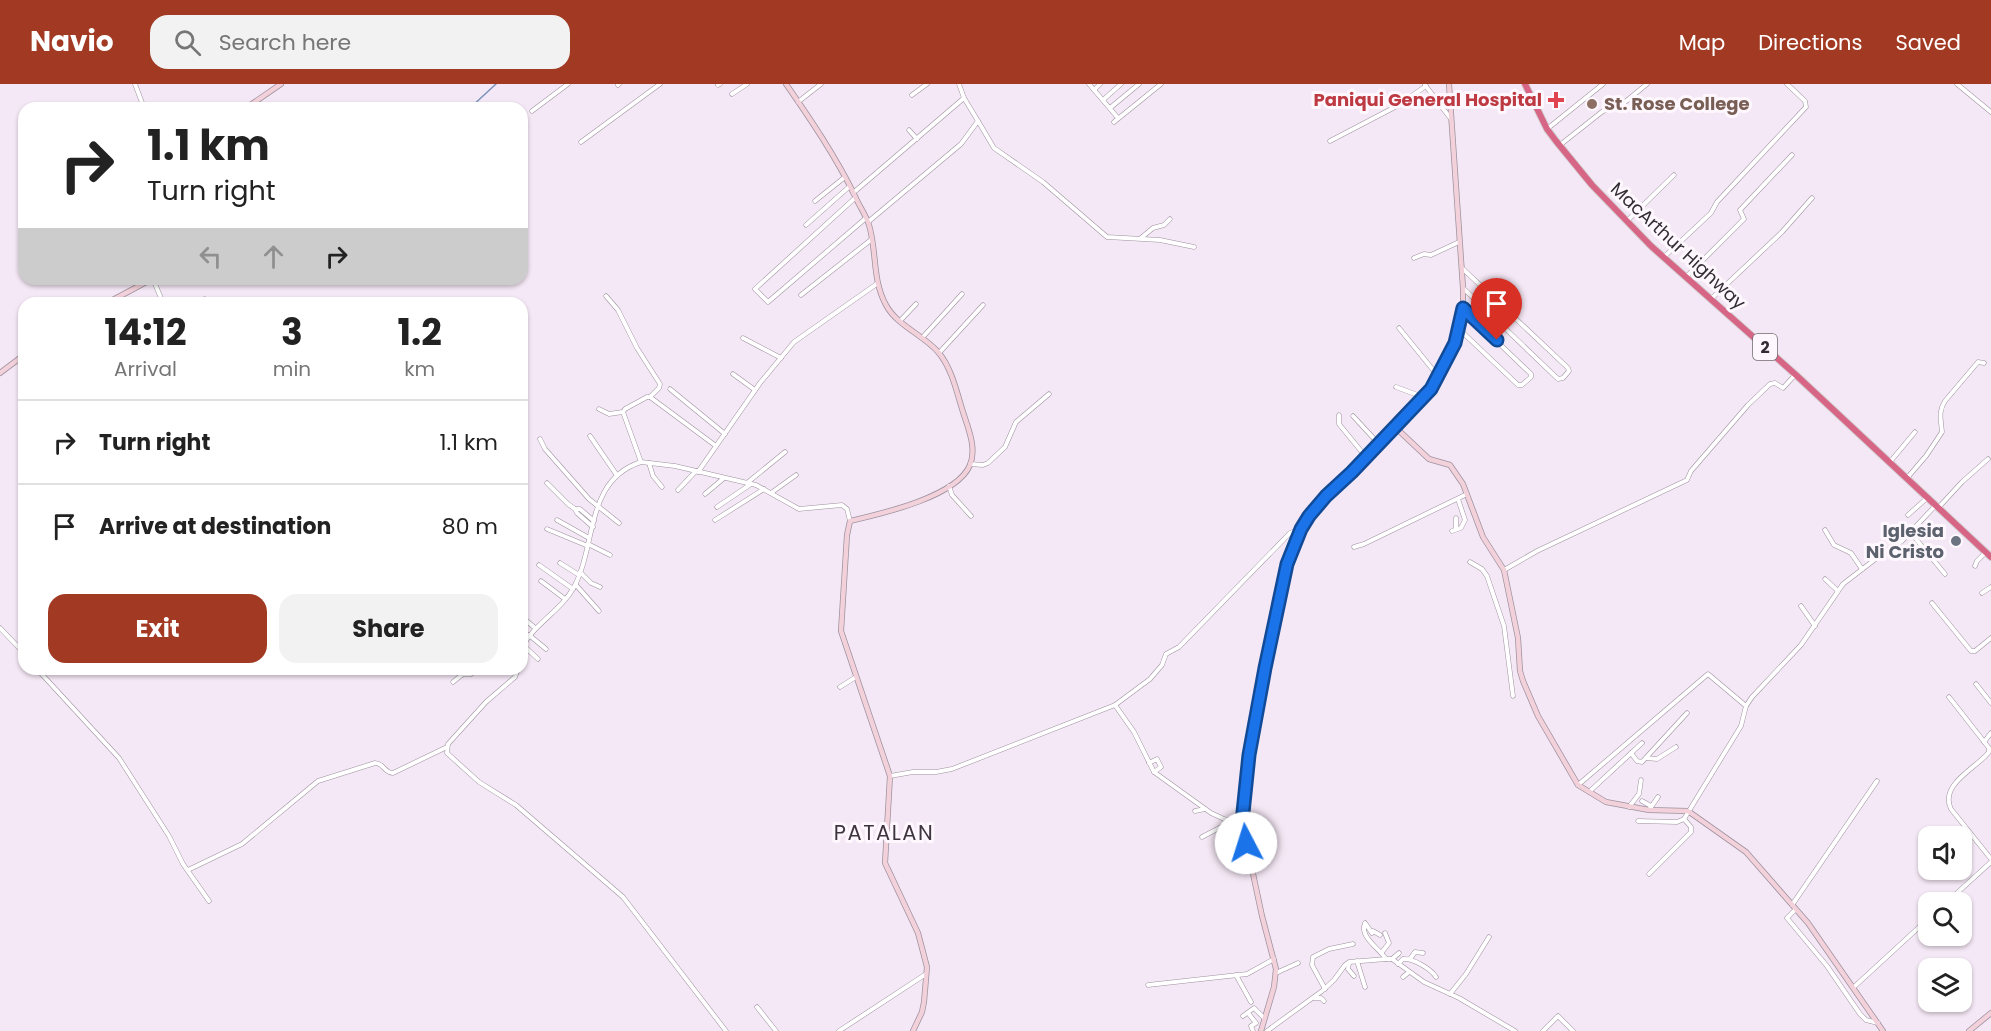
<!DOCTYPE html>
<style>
body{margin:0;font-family:Poppins,sans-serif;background:#f2f2f2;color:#222;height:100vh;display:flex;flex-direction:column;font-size:22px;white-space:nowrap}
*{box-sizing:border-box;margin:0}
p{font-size:20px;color:#767676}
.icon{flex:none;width:33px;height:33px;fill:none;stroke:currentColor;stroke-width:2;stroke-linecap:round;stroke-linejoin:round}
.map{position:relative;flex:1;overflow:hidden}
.details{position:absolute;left:18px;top:213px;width:510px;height:378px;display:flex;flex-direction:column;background:#fff;border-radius:18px;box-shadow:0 2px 4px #0004}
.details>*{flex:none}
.hud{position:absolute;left:18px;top:18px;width:510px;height:183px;border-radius:18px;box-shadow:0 2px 4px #0004;background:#fff;color:#222;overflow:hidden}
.buttons{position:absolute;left:1918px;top:742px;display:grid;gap:12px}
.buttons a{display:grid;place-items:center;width:54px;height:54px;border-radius:12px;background:#fff;box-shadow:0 2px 4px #0004;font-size:30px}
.pin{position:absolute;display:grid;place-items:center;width:51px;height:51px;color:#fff;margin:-62px -26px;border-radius:50% 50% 50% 0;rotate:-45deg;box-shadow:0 0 6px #0007}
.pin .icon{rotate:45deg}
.me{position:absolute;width:66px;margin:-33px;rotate:355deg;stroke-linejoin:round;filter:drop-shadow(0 0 4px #0008)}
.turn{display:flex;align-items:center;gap:21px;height:126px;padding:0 30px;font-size:27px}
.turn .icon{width:78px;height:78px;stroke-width:2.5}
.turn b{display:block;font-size:42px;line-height:51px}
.lanes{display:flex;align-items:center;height:57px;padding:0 30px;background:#0003;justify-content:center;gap:30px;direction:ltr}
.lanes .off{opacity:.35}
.eta{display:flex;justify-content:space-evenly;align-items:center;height:102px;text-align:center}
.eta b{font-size:36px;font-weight:700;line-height:42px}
.primary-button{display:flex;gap:12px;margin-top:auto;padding:12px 30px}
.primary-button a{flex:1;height:69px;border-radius:18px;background:#a23922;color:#fff;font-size:24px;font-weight:700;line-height:69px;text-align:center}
.primary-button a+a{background:#f2f2f2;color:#222}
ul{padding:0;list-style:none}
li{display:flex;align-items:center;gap:18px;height:84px;padding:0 30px;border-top:2px solid #e0e0e0}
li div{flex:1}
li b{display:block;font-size:22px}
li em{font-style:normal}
header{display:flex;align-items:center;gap:36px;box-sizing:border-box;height:84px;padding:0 30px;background:#a23922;color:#fff}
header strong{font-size:28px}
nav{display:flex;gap:33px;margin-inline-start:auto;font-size:21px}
.search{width:420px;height:54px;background:#f2f2f2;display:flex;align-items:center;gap:15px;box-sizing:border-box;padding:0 21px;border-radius:18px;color:#767676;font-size:22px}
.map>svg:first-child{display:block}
</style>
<header>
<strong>Navio</strong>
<div class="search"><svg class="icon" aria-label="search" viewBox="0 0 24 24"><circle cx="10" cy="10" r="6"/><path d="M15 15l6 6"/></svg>Search here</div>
<nav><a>Map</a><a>Directions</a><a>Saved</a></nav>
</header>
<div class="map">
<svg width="1991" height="947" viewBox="0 0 1991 947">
<rect width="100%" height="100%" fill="#f5e8f6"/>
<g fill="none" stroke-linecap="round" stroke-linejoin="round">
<polyline stroke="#7893bb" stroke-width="1.5" points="470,24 496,0"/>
<g stroke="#9d919e" stroke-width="5">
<g id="street">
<polyline points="135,0 144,24"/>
<polyline points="959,0 964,14 978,37"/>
<polyline points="1089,0 1118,34"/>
<polyline points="1957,0 1991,28"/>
<polyline points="618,1 619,0"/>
<polyline points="718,1 720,0"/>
<polyline points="1425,1 1451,35"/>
<polyline points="1094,6 1100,0"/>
<polyline points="732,10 747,0"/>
<polyline points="912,11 927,0"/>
<polyline points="1103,16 1121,0"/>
<polyline points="798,18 821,0"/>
<polyline points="1110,24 1139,0"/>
<polyline points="532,27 568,0"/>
<polyline points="1114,38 1161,0"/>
<polyline points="1547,45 1603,0"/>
<polyline points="909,46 917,55"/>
<polyline points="1330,57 1397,22 1426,2"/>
<polyline points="581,58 660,0"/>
<polyline points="1560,61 1603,27 1619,23 1647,0"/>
<polyline points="853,109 964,14"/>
<polyline points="855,114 755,205 768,218 866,134"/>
<polyline points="815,117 845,93"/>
<polyline points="1627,137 1674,91"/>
<polyline points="868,138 961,60 978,37 994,64 1043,98 1107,153 1160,156 1194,163"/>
<polyline points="806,141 850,102"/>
<polyline points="1141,154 1153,144 1164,141 1170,135"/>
<polyline points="1664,173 1711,129 1717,118 1806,23 1805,17 1787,0"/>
<polyline points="1414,174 1424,170 1431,171 1459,158"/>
<polyline points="1462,184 1568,284 1569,287 1563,294 1558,295 1463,204"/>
<polyline points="1686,193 1744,135 1740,126 1792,71"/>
<polyline points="153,195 163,219"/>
<polyline points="801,211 872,155"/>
<polyline points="606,212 618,226 637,264 660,300 659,304 650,313"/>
<polyline points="1711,215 1782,148 1812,114"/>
<polyline points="192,219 205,215 210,219"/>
<polyline points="900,237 916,220"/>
<polyline points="1399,244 1438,292"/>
<polyline points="1459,245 1518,301 1522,301 1531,293 1531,290 1463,225"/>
<polyline points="743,254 781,274"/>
<polyline points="922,254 962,210"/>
<polyline points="939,269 983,221"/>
<polyline points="733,290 755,306"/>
<polyline points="1396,303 1423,313"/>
<polyline points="670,305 725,350"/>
<polyline points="599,325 609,330 623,328"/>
<polyline points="1339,331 1339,340 1366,373"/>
<polyline points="1353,332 1379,360"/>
<polyline points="590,352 616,390"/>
<polyline points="540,355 545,365 589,415 619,439"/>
<polyline points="641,378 623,328 625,325 647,313 650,313 716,362"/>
<polyline points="1890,378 1915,348"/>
<polyline points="649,379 653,392 662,403"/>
<polyline points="970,380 983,381 988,379 1005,363 1016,338 1049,310"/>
<polyline points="698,388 760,299 794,258 878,199"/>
<path d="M1907,394l19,-22 16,-24c-1,-13 -4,-20 3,-31l33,-39 6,1"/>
<polyline points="547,399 568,420 575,425 580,425 594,437"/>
<polyline points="747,399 785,368"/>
<polyline points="949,402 952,411 971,432"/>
<polyline points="678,406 696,387"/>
<polyline points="771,409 796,391"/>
<polyline points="705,410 724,394"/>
<polyline points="717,423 751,400"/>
<polyline points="1939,423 1962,398 1988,375"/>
<polyline points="575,425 577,429 593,443"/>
<polyline points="1908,431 1927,414"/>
<polyline points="1456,434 1456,444"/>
<polyline points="557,436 589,454"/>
<polyline points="715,436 764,405"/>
<polyline points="547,445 588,462"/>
<polyline points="1825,446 1834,461 1851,469 1862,485"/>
<polyline points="1452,447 1461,444 1465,436 1458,415"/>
<polyline points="1911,449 1945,490"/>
<polyline points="588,460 610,471"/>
<polyline points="1354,463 1364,460 1467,410"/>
<polyline points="1470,478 1482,485 1487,492 1504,542 1513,612"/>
<polyline points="560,479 579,491"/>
<polyline points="539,481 573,505"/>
<polyline points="1975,482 1977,477 1985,469"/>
<polyline points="1504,486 1537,467 1687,396 1691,387 1748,321 1770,300 1775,299 1783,304 1795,291"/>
<polyline points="580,488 591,499 600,503"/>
<polyline points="1825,495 1838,507"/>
<polyline points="541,497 565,515"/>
<polyline points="576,501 599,527"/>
<polyline points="1982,509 1991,503"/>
<polyline points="1932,519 1971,567 1975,567 1991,554"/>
<polyline points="1801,522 1815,542"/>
<polyline points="522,533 535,544"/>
<polyline points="0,544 24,569"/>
<polyline points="529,551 546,565"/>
<polyline points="523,561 538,575"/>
<path d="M522,563c13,-24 40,-37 52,-60 23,-43 11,-107 67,-125l34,4 81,19 43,24 43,-4 5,4 3,12"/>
<polyline points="37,585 119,674 169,752 183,780 209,817"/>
<polyline points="518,585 515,593 486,618 448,660 447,669 479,698 516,721 623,813 726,947"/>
<polyline points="453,598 463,590 471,590 477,585"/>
<polyline points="1976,600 1991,619"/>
<polyline points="840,603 856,593"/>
<path d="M1949,613l40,51v4c-12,16 -50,32 -38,57l40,50"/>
<polyline points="1115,621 1150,595 1162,581 1166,570 1179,563 1290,449 1301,445"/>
<polyline points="1984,658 1991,649"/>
<polyline points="1631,669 1637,677 1642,678 1687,629"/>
<polyline points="1646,674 1657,675 1676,663"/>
<polyline points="1149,679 1157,675 1161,683 1154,688"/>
<polyline points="890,692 913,688 936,688 952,685 1115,621 1134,648 1154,688 1211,729 1224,735 1230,737 1243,733"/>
<polyline points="1578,701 1708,590 1746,622"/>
<polyline points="1589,708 1642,659"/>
<polyline points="1642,717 1651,722"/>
<polyline points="1629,723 1639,710 1641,696"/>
<polyline points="1649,726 1658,713"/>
<polyline points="1195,727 1205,725"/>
<polyline points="1638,737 1677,738 1684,735 1741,642 1746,622 1752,613 1801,561 1843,500 1886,467 1902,457 1936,421"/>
<polyline points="1202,753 1227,740 1228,736"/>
<path d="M188,786l54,-26 76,-63 57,-18c9,0 9,10 18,10l54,-26"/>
<polyline points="1649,790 1691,748 1691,743 1684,735"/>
<polyline points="1946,819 1991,778"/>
<polyline points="1792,821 1877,697"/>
<polyline points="1795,826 1787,834 1827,882 1860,930 1866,936 1878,939"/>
<polyline points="1373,847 1380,851"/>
<path d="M1372,849l-7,-10c-6,14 14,25 21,36"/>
<polyline points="1382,868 1389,859 1385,849"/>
<polyline points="1392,875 1399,869"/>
<polyline points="1410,875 1415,868 1423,869"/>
<polyline points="1357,877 1365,903"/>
<polyline points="1349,879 1348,885 1354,892"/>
<path d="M1398,880l5,-5c10,-1 28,10 33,18"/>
<polyline points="1276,889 1298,879"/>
<polyline points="1236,891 1251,918"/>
<polyline points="1403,893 1409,888"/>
<polyline points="1148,901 1247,890 1274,875"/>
<polyline points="1854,903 1929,834"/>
<polyline points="1325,905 1312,881 1313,873 1329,865 1353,860"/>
<polyline points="1450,910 1466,890 1489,853"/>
<polyline points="1314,914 1321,914 1324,917"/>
<polyline points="757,923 776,947"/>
<polyline points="1248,929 1256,939 1251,942 1253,947"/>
<polyline points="1243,932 1254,924 1264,934"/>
<polyline points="839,947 926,890"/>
<polyline points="1267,947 1322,907 1334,896 1345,881 1349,878 1386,875 1392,875 1424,898 1459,914 1515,947"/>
<polyline points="1543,947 1558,932 1573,947"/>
</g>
</g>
<g stroke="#9d919e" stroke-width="6">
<g id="secondary">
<path d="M786,0c25,36 50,73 69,112 4,10 11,19 14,29 8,26 3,55 17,80 11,21 38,30 53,48 13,16 18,40 24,59 5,16 14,36 7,53 -13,32 -90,49 -120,56l-3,14 -6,96 49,145 -5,87 33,70 9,34 -3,35 -2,10 -9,19"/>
<polyline points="246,24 281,0"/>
<polyline points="107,219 152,195"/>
<polyline points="0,289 24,271"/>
<polyline points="1395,343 1429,375 1450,381 1463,400 1483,453 1504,486 1518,554 1520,587 1523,597 1538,632 1578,701 1606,718 1649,726 1688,727 1746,768 1808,839 1883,947"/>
<polyline points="1261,947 1274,903 1276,885 1262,832 1242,738 1249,671 1265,584 1287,480 1301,445 1309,432 1326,412 1351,388 1433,302 1456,254 1463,224 1463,204 1449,0"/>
<polyline points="1969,947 1991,929"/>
</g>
</g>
<g stroke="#d2d1d2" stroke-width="8">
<polyline id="highway" points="1525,0 1547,45 1556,57 1592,101 1651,162 1796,291 1991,473"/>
</g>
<use href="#street" stroke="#fff" stroke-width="4"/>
<use href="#secondary" stroke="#f3d1db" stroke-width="4.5"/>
<use href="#highway" stroke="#d76686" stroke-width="6"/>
</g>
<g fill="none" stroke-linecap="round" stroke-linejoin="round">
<g stroke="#114b97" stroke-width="15">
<polyline id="route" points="1246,759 1242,738 1249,671 1265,584 1287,480 1301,445 1309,432 1326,412 1352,388 1431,305 1455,259 1463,224 1497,256"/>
</g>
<use href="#route" stroke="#1a73e8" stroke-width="10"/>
</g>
<path fill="#e0444e" stroke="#fef8fe" stroke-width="2" d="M1553 7h6v6h6v6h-6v6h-6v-6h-6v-6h6z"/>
<circle fill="#8d6e63" stroke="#fef8fe" stroke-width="2" cx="1592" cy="20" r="6"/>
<circle fill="#6b7280" stroke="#fef8fe" stroke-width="2" cx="1956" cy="457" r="6"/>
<g text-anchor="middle" stroke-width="6" stroke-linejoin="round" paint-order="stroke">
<rect fill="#fef8fe" stroke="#706b70" stroke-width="1.5" x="1753" y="250" width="24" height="26" rx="4.5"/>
<g font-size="16" font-weight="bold" fill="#332e33">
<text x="1765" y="269">2</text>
</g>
<g font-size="18" font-weight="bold" fill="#be3a42" stroke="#fef8fe" text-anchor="end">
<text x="1542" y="22">Paniqui General Hospital</text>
</g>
<g font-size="18" font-weight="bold" fill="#785e54" stroke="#fef8fe" text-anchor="start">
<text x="1604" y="26">St. Rose College</text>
</g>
<g font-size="18" fill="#332e33" stroke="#fef8fe">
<text transform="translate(1678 162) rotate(43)" y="6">MacArthur Highway</text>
</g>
<g font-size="18" font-weight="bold" fill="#5b616d" stroke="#fef8fe" text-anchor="end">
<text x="1944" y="453">Iglesia<tspan x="1944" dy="21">Ni Cristo</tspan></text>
</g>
<g font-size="21" letter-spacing="1.5" fill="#3e343f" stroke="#fef8fe">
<text x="884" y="756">PATALAN</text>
</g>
</g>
</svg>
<div class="buttons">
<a><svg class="icon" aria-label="sound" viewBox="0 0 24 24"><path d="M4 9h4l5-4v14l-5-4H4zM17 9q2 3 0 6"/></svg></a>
<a><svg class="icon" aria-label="search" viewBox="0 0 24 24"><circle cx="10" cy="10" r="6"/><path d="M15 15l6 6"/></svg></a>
<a><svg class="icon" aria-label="layers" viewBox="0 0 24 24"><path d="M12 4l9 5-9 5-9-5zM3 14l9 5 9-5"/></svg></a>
</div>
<div class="pin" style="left:1497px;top:256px;background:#d93025"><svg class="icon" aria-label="arrive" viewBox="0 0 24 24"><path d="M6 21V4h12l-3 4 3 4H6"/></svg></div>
<svg class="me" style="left:1246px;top:759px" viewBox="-20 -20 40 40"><circle r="19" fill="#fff"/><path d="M0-13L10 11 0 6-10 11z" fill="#1a73e8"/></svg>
<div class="hud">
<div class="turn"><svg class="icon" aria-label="right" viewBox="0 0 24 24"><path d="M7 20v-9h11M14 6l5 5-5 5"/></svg><div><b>1.1 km</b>Turn right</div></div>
<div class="lanes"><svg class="icon off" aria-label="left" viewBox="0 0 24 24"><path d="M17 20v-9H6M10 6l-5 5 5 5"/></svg><svg class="icon off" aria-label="ahead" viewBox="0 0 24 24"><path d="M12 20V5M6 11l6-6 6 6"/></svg><svg class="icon" aria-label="right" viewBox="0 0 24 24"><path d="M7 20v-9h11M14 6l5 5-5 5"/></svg></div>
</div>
<section class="details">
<div class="eta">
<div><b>14:12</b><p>Arrival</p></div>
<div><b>3</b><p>min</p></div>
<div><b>1.2</b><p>km</p></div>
</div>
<ul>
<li><svg class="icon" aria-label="right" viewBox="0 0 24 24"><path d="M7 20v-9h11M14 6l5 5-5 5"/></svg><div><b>Turn right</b></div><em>1.1 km</em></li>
<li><svg class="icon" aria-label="arrive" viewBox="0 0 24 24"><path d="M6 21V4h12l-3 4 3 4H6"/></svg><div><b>Arrive at destination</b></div><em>80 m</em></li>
</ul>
<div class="primary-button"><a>Exit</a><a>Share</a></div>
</section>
</div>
